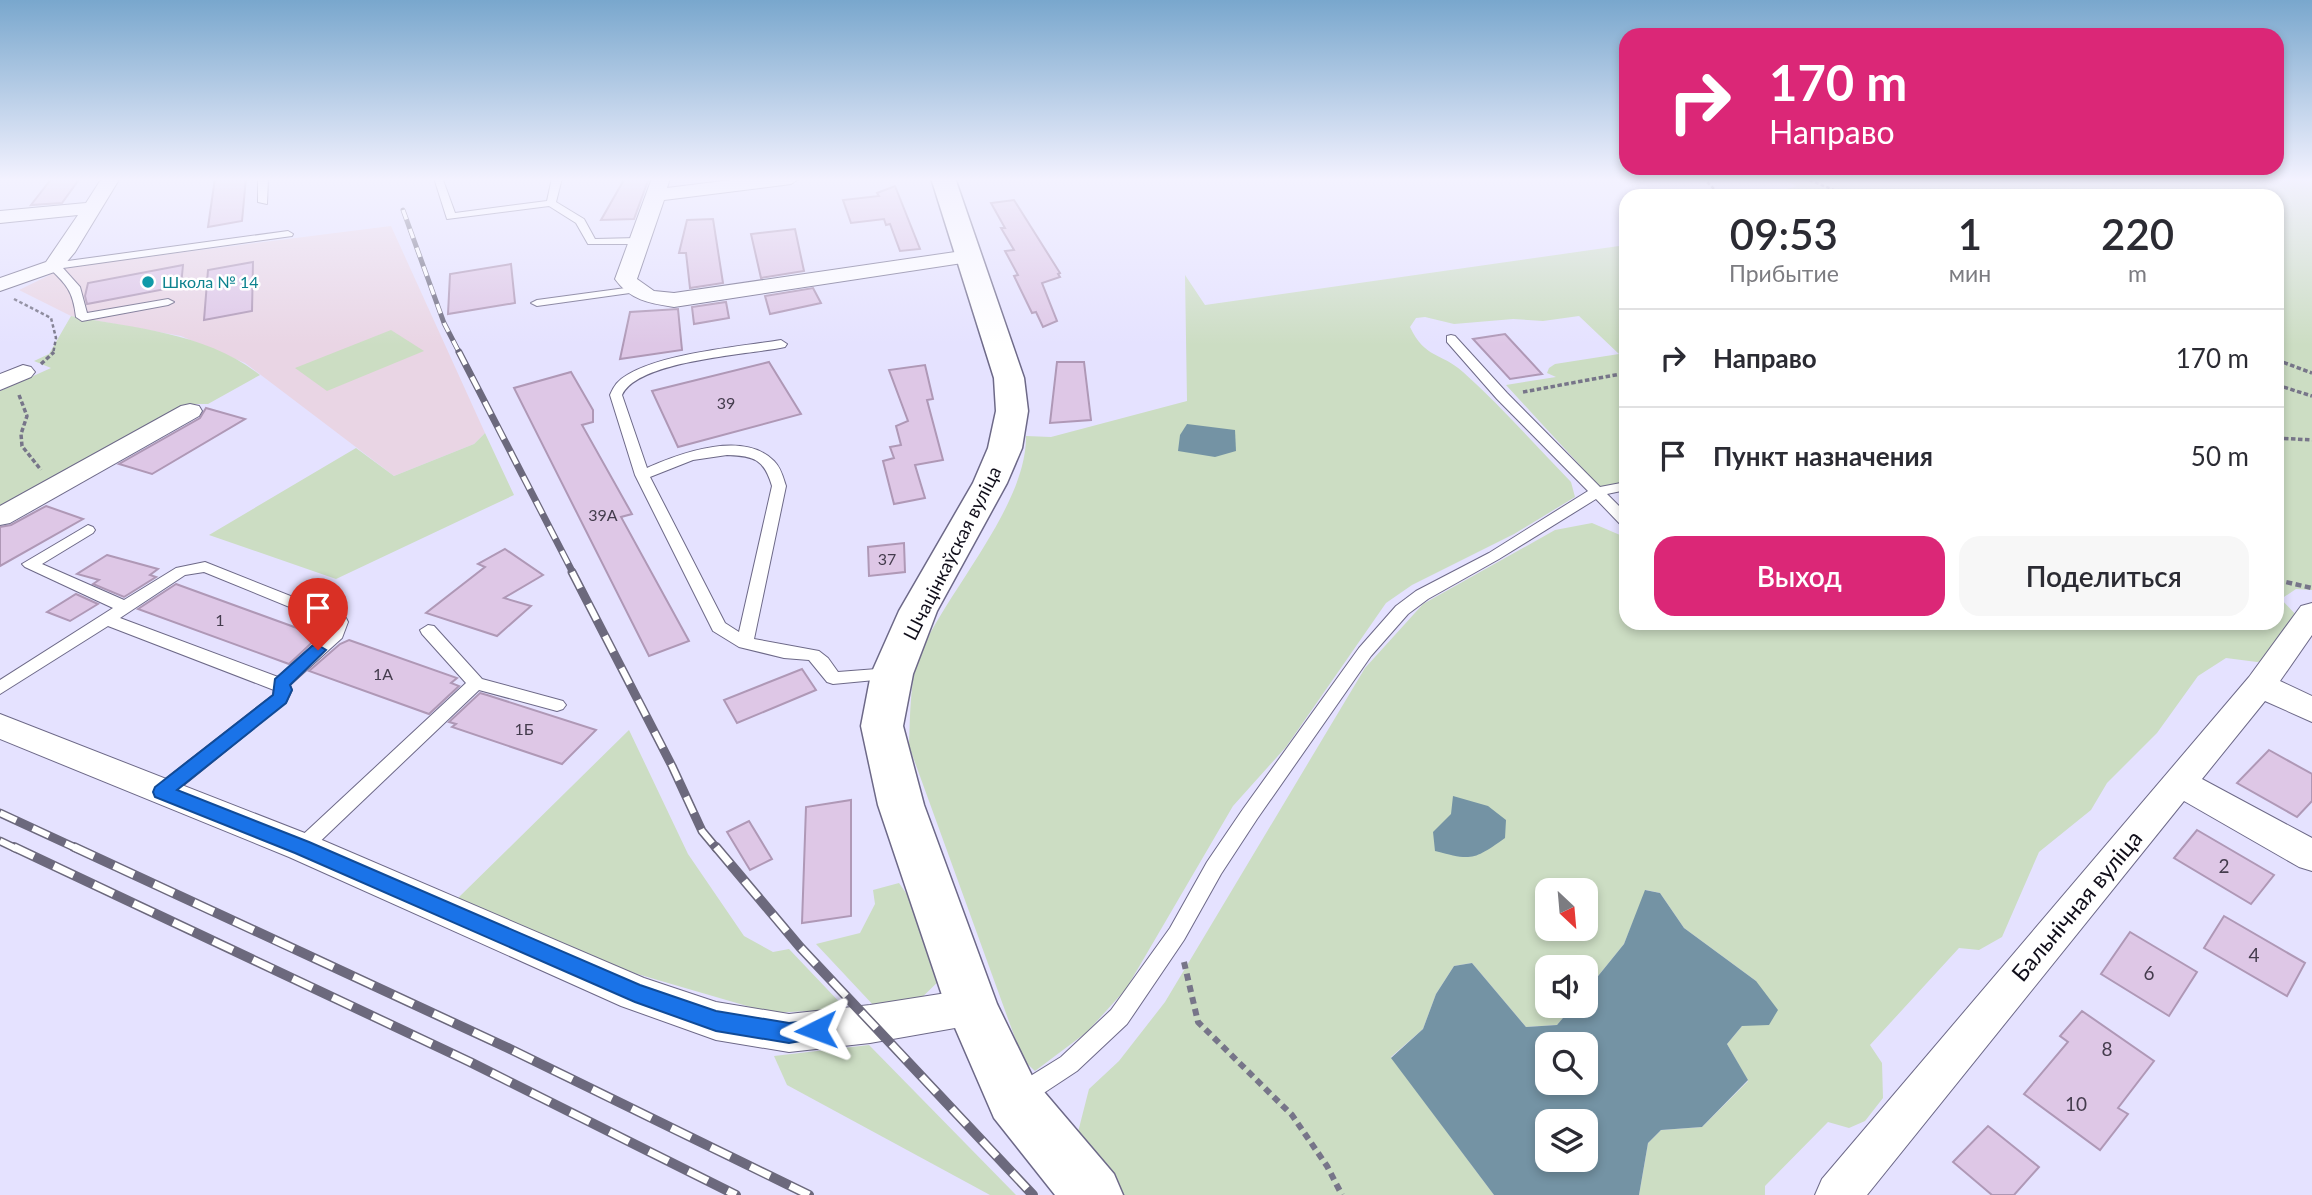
<!DOCTYPE html>
<html lang="ru">
<meta charset="utf-8">
<style>
body{margin:0;font-family:Lato,sans-serif;background:#f7f7f7;color:#2b2b33;height:100vh;display:flex;flex-direction:column;font-size:26px;white-space:nowrap}
*{box-sizing:border-box;margin:0}
p{font-size:23px;color:#7c7c81}
.icon{flex:none;width:38px;height:38px;fill:none;stroke:currentColor;stroke-width:2;stroke-linecap:round;stroke-linejoin:round}
.map{position:relative;flex:1;overflow:hidden}
.panel{position:absolute;left:1619px;top:189px;width:665px;height:441px;display:flex;flex-direction:column;background:#fff;border-radius:21px;box-shadow:0 4px 10px #0003}
.panel>*{flex:none}
.top-card{position:absolute;left:1619px;top:28px;width:665px;height:147px;border-radius:21px;box-shadow:0 4px 10px #0003;background:#db2777;color:#fff;overflow:hidden}
.needle{width:46px;rotate:154deg}
.controls{position:absolute;left:1535px;top:878px;display:grid;gap:14px}
.controls a{display:grid;place-items:center;width:63px;height:63px;border-radius:14px;background:#fff;box-shadow:0 4px 10px #0003;font-size:35px}
.pin{position:absolute;display:grid;place-items:center;width:60px;height:60px;color:#fff;margin:-72px -30px;border-radius:50% 50% 50% 0;rotate:-45deg;box-shadow:0 0 7px #0007}
.pin .icon{rotate:45deg}
.me{position:absolute;width:77px;margin:-38px;rotate:267deg;stroke-linejoin:round;filter:drop-shadow(0 0 5px #0008)}
.turn{display:flex;align-items:center;gap:24px;height:147px;padding:0 35px;font-size:32px}
.turn .icon{width:91px;height:91px;stroke-width:2.5}
.turn b{display:block;font-size:49px;line-height:60px}
.eta{display:flex;justify-content:space-evenly;align-items:center;height:119px;text-align:center}
.eta b{font-size:42px;font-weight:600;line-height:49px}
.action{display:flex;gap:14px;margin-top:auto;padding:14px 35px}
.action a{flex:1;height:80px;border-radius:21px;background:#db2777;color:#fff;font-size:28px;font-weight:600;line-height:80px;text-align:center}
.action a+a{background:#f7f7f7;color:#2b2b33}
ul{padding:0;list-style:none}
li{display:flex;align-items:center;gap:21px;height:98px;padding:0 35px;border-top:2px solid #e1e1e2}
li div{flex:1}
li b{display:block;font-size:26px}
li em{font-style:normal}
.map>svg:first-child{display:block}
</style>
<div class="map">
<svg width="2312" height="1195" viewBox="0 0 2312 1195">
<rect width="100%" height="100%" fill="#e5e2ff"/>
<polygon fill="#e9d5e4" points="391,226 485,433 474,444 394,476 245,363 181,336 71,316 19,290 60,270 75,266"/>
<g fill="#ccddc3" fill-rule="evenodd">
<path d="M1779,178h533v412l-16,-1 -15,10 16,17 -27,44 -13,2 -31,-4 -28,18 -41,57 -50,50 -16,27 -52,42 -37,85 -23,13 -20,-2 -89,97 12,18 1,35 -18,23 -16,7 -21,-6 -63,64v9h-126l9,-52 13,-13 41,-3 46,-46 -21,-37 15,-18 14,-45 -72,-53 -24,-35 -14,-3 -22,54 -38,47v-23h-39v38h26l-16,19 -31,2 -54,-64 -18,3 -18,28 -13,35 -32,28 103,138h-372l-24,-22 -20,-41 11,-43 30,-28 46,-59 200,-334 58,-64 132,-74 37,-7 28,12 6,-1v89h651v-427h-513l33,-10zM1547,891h39v38h-39z"/>
<path d="M1626,245v237l-26,5 -94,-102 50,-8 -9,-4 2,-5 6,-4 64,-10 -40,-38 -36,5 -30,-2 -59,5 -29,-7 -9,1 -6,9c15,32 31,25 53,45 38,34 72,73 108,110l4,15 -61,37 -102,51 -26,18 -100,144 -53,59 -107,183 -39,43 -52,39 -12,-11 -114,-314c1,-24 1,-69 10,-90 27,-64 108,-150 107,-220l25,1 136,-36 -2,-126 20,30z"/>
<path d="M71,316c64,12 136,17 189,59l-52,29h-22l-186,104v-117l51,-23 -17,-7 15,-7z"/>
<polygon points="391,330 424,351 327,391 295,368"/>
<polygon points="485,433 514,495 336,579 209,535 356,448 394,476 474,444"/>
<polygon points="629,730 688,854 744,936 773,952 789,949 846,1009 771,1013 620,969 458,898"/>
<polygon points="899,883 934,933 944,976 913,1006 875,1007 816,944 860,933 875,904 873,890"/>
<polygon points="869,1045 1016,1195 990,1195 787,1085 774,1056"/>
</g>
<g fill="#7493a4" fill-rule="evenodd">
<polygon points="1187,424 1235,430 1236,451 1215,457 1178,451 1180,435"/>
<path d="M1453,796l35,10 18,14 -1,18c-31,22 -33,23 -70,13l-2,-19 18,-18z"/>
<path d="M1645,890l15,3 24,35 72,53 22,29 -9,15 -27,1 -15,18 21,36 -46,47 -41,3 -13,13 -9,52h-145l-103,-137 32,-29 13,-35 18,-28 18,-3 54,64 31,-2 16,-19h13v-15l38,-47zM1547,1045h39v38h-39zM1547,1122h39v38h-39z"/>
</g>
<g fill="#dec7e6" stroke="#af98b6" stroke-width="2">
<polygon points="52,178 80,178 62,203 31,205"/>
<polygon points="215,178 246,178 242,221 208,227"/>
<polygon points="625,178 649,178 634,219 601,220"/>
<polygon points="895,186 920,249 900,251 890,224 886,225 884,219 851,223 843,200 879,196 877,193"/>
<polygon points="1014,200 1060,273 1058,274 1060,277 1042,283 1057,321 1043,327 1036,312 1032,313 1014,276 1018,275 1005,251 1014,250 1001,228 1005,228 991,203"/>
<polygon points="713,219 723,283 690,288 686,253 679,253 687,220"/>
<polygon points="795,229 804,271 761,278 751,234"/>
<polygon points="253,262 252,311 204,320 208,270"/>
<polygon points="511,264 515,303 448,314 450,274"/>
<polygon points="183,265 181,286 87,304 85,296 88,283"/>
<polygon points="813,288 821,303 770,314 765,296"/>
<polygon points="726,302 729,318 694,324 692,307"/>
<polygon points="678,309 682,350 620,359 630,312"/>
<polygon points="1505,334 1542,374 1510,379 1473,339"/>
<polygon points="769,362 801,414 678,447 652,391"/>
<polygon points="1057,362 1084,362 1091,420 1050,423"/>
<polygon points="925,365 933,399 927,400 943,460 915,465 925,498 894,504 883,461 894,458 890,447 901,445 896,426 908,421 889,370"/>
<polygon points="571,372 593,410 593,422 582,425 632,514 621,517 689,641 649,656 514,388"/>
<polygon points="206,408 245,419 152,474 119,464 200,418"/>
<polygon points="46,506 83,519 0,566 0,527 11,525"/>
<polygon points="904,543 905,572 869,576 868,547"/>
<polygon points="505,549 543,575 504,598 531,606 497,636 426,613 485,567 478,564"/>
<polygon points="107,555 158,569 150,575 156,577 124,597 93,584 99,580 77,574"/>
<polygon points="176,584 319,636 289,664 138,609"/>
<polygon points="76,594 98,604 70,621 47,612"/>
<polygon points="349,640 457,678 451,683 459,686 429,714 309,671 340,644"/>
<polygon points="802,669 816,690 737,723 724,700"/>
<polygon points="480,693 487,695 596,730 562,764 452,727 456,724 449,722"/>
<polygon points="2269,750 2312,774 2312,801 2297,817 2237,783"/>
<polygon points="851,800 851,916 802,923 806,807"/>
<polygon points="749,821 772,859 750,870 727,832"/>
<polygon points="2197,830 2274,875 2251,904 2174,858"/>
<polygon points="2224,916 2305,963 2287,996 2204,948"/>
<polygon points="2130,932 2197,972 2169,1016 2101,974"/>
<polygon points="2082,1011 2154,1061 2118,1108 2128,1114 2100,1150 2024,1094 2068,1042 2060,1036"/>
<polygon points="1988,1126 2039,1167 2014,1195 1992,1195 1953,1162"/>
</g>
<g fill="none" stroke-linecap="round" stroke-linejoin="round">
<g stroke="#6d6988" stroke-width="2">
<g id="lane">
<polygon points="258,178 268,178 267,204 258,202"/>
<polygon points="434,178 443,180 455,213 547,201 552,178 562,178 556,202 584,219 595,239 637,238 642,241 637,244 588,244 576,223 549,206 447,219"/>
<path d="M288,231l5,3 -1,2 -229,32 17,19 7,26 81,-14 6,3 -6,3 -86,16 -6,-4c-3,-27 -10,-33 -29,-51l6,-3z"/>
<polygon points="633,287 639,290 637,292 537,306 531,303 537,300"/>
<polygon points="1451,335 1455,336 1507,393 1600,487 1626,482 1626,490 1607,494 1626,513 1626,526 1621,525 1596,499 1499,559 1428,599 1408,614 1371,656 1257,819 1221,874 1184,940 1127,1024 1077,1071 1027,1104 1019,1107 1011,1104 1008,1096 1011,1088 1061,1057 1111,1010 1170,928 1207,862 1243,809 1359,648 1396,606 1416,591 1489,553 1588,491 1497,399 1447,342 1447,336"/>
<path d="M781,340l6,4 -2,3c-36,8 -147,13 -163,48l25,73c34,-15 96,-38 127,-7 7,7 9,16 12,25l-32,153 65,12 9,7 10,14 52,-4 6,2 2,4 -2,4 -63,6 -6,-2 -18,-22 -25,-2 -45,-11 -26,-16 -78,-156 -25,-80c4,-9 8,-15 17,-20 37,-22 111,-28 154,-35zM727,455c27,1 37,4 45,31l-33,146 -14,-9 -75,-146 43,-17z"/>
<path d="M88,525l5,2 2,3 -2,3 -51,31 82,36 52,-32 29,-6 141,56 2,4 -6,16 -52,47 2,5 -6,12 -117,95 -7,2 -7,-2 -2,-5 2,-5 118,-92 1,-5 -166,-64 -108,68v-14l113,-72 -88,-41 -3,-3zM204,572l127,52 -2,7 -51,46 -158,-59 65,-43z"/>
<polygon points="428,625 434,626 482,679 563,701 566,705 563,709 557,711 479,690 309,852 302,855 295,852 292,847 295,842 466,683 422,634 420,630"/>
</g>
</g>
<g stroke="#6d6988" stroke-width="2">
<g id="street">
<polygon points="102,178 120,178 75,252 60,270 0,291 0,278 46,262 78,215 0,223 0,211 86,203"/>
<path d="M652,178h18l-3,10 80,-10h53l-9,6 -127,16 -27,79 17,12 20,2 295,-43 7,2 3,4 -3,4 -7,2 -295,45c-25,-4 -44,-7 -59,-28z"/>
<polygon points="23,365 31,367 35,372 31,377 0,390 0,374"/>
<polygon points="190,404 199,406 202,411 199,416 10,523 0,525 0,506 181,406"/>
<polygon points="2312,603 2312,635 2280,681 2312,696 2312,722 2265,701 2202,779 2312,838 2312,871 2299,867 2184,801 1867,1195 1815,1195 1822,1179 2249,677 2301,606"/>
<polygon points="0,714 315,837 644,978 716,1002 789,1014 870,1005 972,989 986,994 992,1007 986,1020 972,1025 870,1043 789,1052 716,1040 621,1006 289,857 0,739"/>
</g>
</g>
<g stroke="#6d6988" stroke-width="3">
<polygon id="secondary" points="931,178 955,178 1024,378 1028,411 1022,448 1007,483 937,611 913,674 903,726 924,805 997,1004 1034,1080 1114,1174 1123,1195 1055,1195 994,1118 946,1007 878,805 861,726 871,674 899,611 973,483 988,448 996,411 994,378"/>
</g>
<g stroke="#777589" stroke-width="2.5" stroke-dasharray="3.5 2.5" stroke-linecap="butt">
<polyline points="1703,178 1721,196"/>
<polyline points="1804,178 1849,196"/>
<polyline points="14,299 51,318 56,338 53,354"/>
</g>
<g stroke="#777589" stroke-width="3.5" stroke-dasharray="4.5 2.5" stroke-linecap="butt">
<polyline points="2277,360 2312,373"/>
<polyline points="41,364 54,352"/>
<polyline points="2277,385 2312,396"/>
<polyline points="1523,392 1626,373"/>
<polyline points="19,395 27,416 21,434 22,446 41,470"/>
<polyline points="2277,438 2312,440"/>
</g>
<polyline stroke="#777589" stroke-width="4.5" stroke-dasharray="6 3.5" stroke-linecap="butt" points="2277,580 2312,588"/>
<polyline stroke="#777589" stroke-width="6" stroke-dasharray="7 5" stroke-linecap="butt" points="1184,962 1198,1022 1292,1115 1327,1166 1342,1195"/>
<use href="#lane" fill="#fff" fill-rule="evenodd"/>
<use href="#street" fill="#fff" fill-rule="evenodd"/>
<use href="#secondary" fill="#fff" fill-rule="evenodd"/>
<g stroke="#6c697d" stroke-width="5">
<polyline id="rail-far3" points="403,210 444,323 460,354"/>
</g>
<g stroke="#6c697d" stroke-width="7">
<polyline id="rail-far2" points="459,352 573,573"/>
</g>
<g stroke="#6c697d" stroke-width="9">
<g id="rail-far1">
<polyline points="572,572 672,766 702,831 717,849"/>
<polyline points="0,813 78,849"/>
<polyline points="0,841 17,849"/>
</g>
</g>
<g stroke="#6c697d" stroke-width="10">
<g id="rail">
<polyline points="14,847 470,1062 736,1195"/>
<polyline points="74,847 508,1048 809,1195"/>
<polyline points="716,847 800,947 1033,1195"/>
</g>
</g>
<use href="#rail-far3" stroke="#fff" stroke-width="3.5" stroke-dasharray="10" stroke-linecap="butt"/>
<use href="#rail-far2" stroke="#fff" stroke-width="4.5" stroke-dasharray="14" stroke-linecap="butt"/>
<use href="#rail-far1" stroke="#fff" stroke-width="6" stroke-dasharray="18" stroke-linecap="butt"/>
<use href="#rail" stroke="#fff" stroke-width="7" stroke-dasharray="22" stroke-linecap="butt"/>
</g>
<linearGradient id="sky" x2="0" y2="1"><stop stop-color="#79a7cd"/><stop offset="0.52" stop-color="#f3f2ff"/><stop offset="1" stop-color="#f3f2ff" stop-opacity="0"/></linearGradient>
<rect width="2312" height="345" fill="url(#sky)"/>
<polygon fill="#1a73e8" stroke="#114b97" stroke-width="2" points="318,645 326,650 290,685 292,690 286,703 177,790 309,842 640,985 716,1011 789,1023 816,1020 824,1023 827,1030 824,1037 789,1043 716,1031 635,1002 295,853 155,797 153,792 155,787 273,695 275,679 312,646"/>
<circle fill="#0f9aa8" stroke="#fff" stroke-width="2.5" cx="148" cy="282" r="7"/>
<g text-anchor="middle" stroke-width="5" stroke-linejoin="round" paint-order="stroke">
<g font-size="16" fill="#0d838f" stroke="#fff" text-anchor="start">
<text x="162" y="288">Школа № 14</text>
</g>
<g font-size="16" fill="#443c4d">
<text x="726" y="409">39</text>
<text x="603" y="521">39А</text>
<text x="887" y="565">37</text>
<text x="220" y="626">1</text>
<text x="383" y="680">1А</text>
<text x="524" y="735">1Б</text>
</g>
<g font-size="19" fill="#100e1a" stroke="#fff">
<text transform="translate(952 553) rotate(-63)" y="7">Шчацінкаўская вуліца</text>
</g>
<g font-size="19" fill="#443c4d">
<text x="2224" y="873">2</text>
<text x="2254" y="962">4</text>
<text x="2149" y="980">6</text>
<text x="2107" y="1056">8</text>
<text x="2076" y="1111">10</text>
</g>
<g font-size="23" fill="#100e1a" stroke="#fff">
<text transform="translate(2077 906) rotate(-50)" y="8">Бальнічная вуліца</text>
</g>
</g>
</svg>
<div class="controls">
<a><svg class="needle" viewBox="-14 -14 28 28"><path d="M0-13l5 13h-10z" fill="#e53935"/><path d="M0 13l5-13h-10z" fill="#7c7c81"/></svg></a>
<a><svg class="icon" aria-label="sound" viewBox="0 0 24 24"><path d="M4 9h4l5-4v14l-5-4H4zM17 9q2 3 0 6"/></svg></a>
<a><svg class="icon" aria-label="search" viewBox="0 0 24 24"><circle cx="10" cy="10" r="6"/><path d="M15 15l6 6"/></svg></a>
<a><svg class="icon" aria-label="layers" viewBox="0 0 24 24"><path d="M12 4l9 5-9 5-9-5zM3 14l9 5 9-5"/></svg></a>
</div>
<div class="pin" style="left:318px;top:650px;background:#d93025"><svg class="icon" aria-label="arrive" viewBox="0 0 24 24"><path d="M6 21V4h12l-3 4 3 4H6"/></svg></div>
<svg class="me" style="left:816px;top:1030px" viewBox="-20 -20 40 40"><path d="M0-17L14 15 0 8-14 15z" fill="#1a73e8" stroke="#fff" stroke-width="4"/></svg>
<div class="top-card">
<div class="turn"><svg class="icon" aria-label="right" viewBox="0 0 24 24"><path d="M7 20v-9h11M14 6l5 5-5 5"/></svg><div><b>170 m</b>Направо</div></div>
</div>
<section class="panel">
<div class="eta">
<div><b>09:53</b><p>Прибытие</p></div>
<div><b>1</b><p>мин</p></div>
<div><b>220</b><p>m</p></div>
</div>
<ul>
<li><svg class="icon" aria-label="right" viewBox="0 0 24 24"><path d="M7 20v-9h11M14 6l5 5-5 5"/></svg><div><b>Направо</b></div><em>170 m</em></li>
<li><svg class="icon" aria-label="arrive" viewBox="0 0 24 24"><path d="M6 21V4h12l-3 4 3 4H6"/></svg><div><b>Пункт назначения</b></div><em>50 m</em></li>
</ul>
<div class="action"><a>Выход</a><a>Поделиться</a></div>
</section>
</div>
